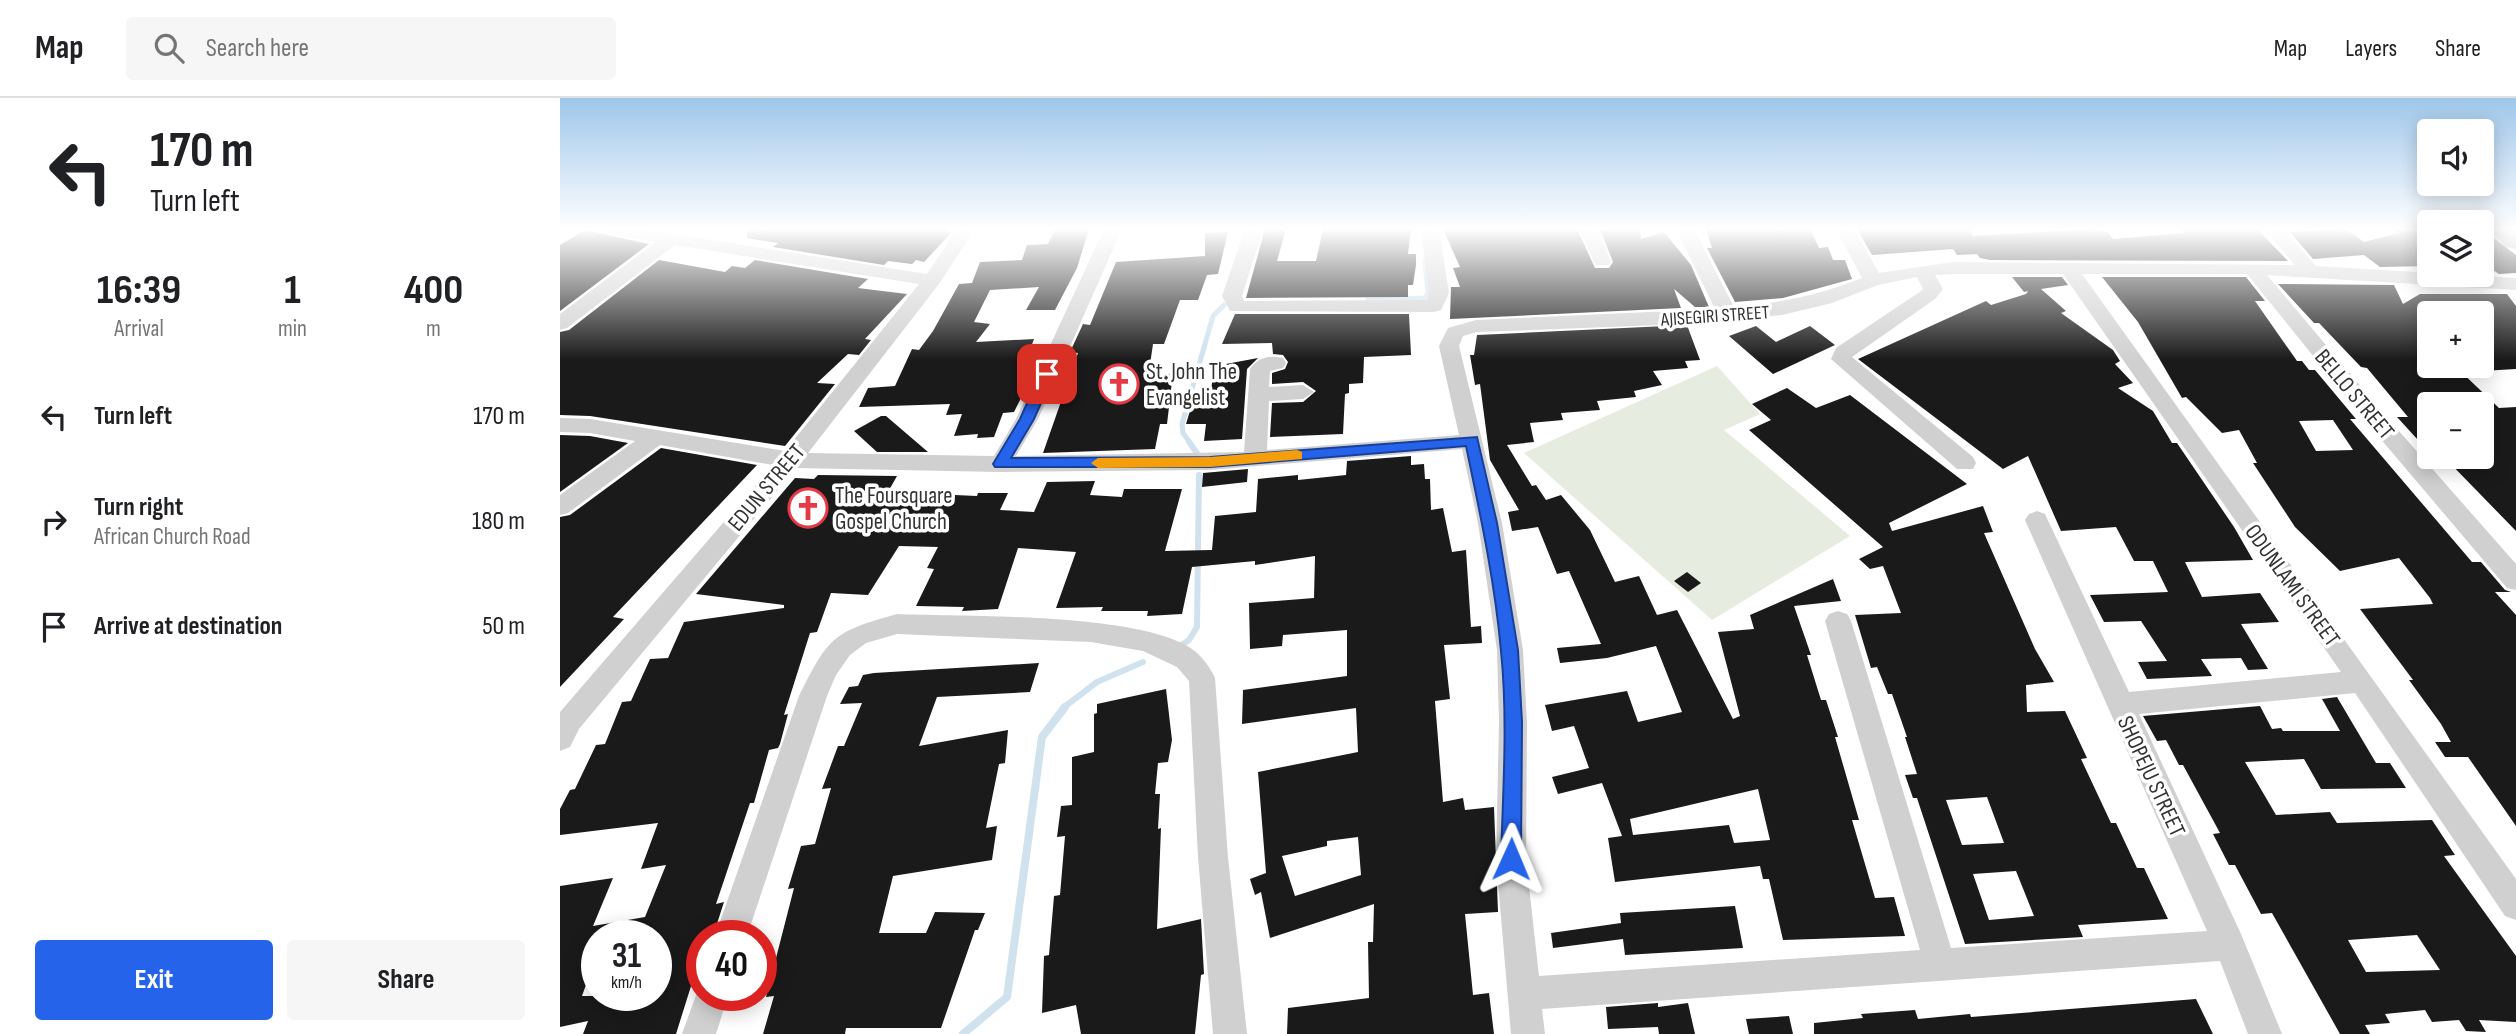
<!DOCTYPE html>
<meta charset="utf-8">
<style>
body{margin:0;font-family:"Sofia Sans Condensed",sans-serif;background:#f6f6f6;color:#202124;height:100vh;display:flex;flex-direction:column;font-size:26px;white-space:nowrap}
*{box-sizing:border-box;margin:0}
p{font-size:23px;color:#757577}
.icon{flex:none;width:38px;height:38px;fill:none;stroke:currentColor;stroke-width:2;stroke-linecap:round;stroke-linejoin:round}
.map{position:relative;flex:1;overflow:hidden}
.sheet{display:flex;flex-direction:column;background:#fff;width:560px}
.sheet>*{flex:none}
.guide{background:#fff;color:#202124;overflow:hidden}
.controls{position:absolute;left:1857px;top:21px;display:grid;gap:14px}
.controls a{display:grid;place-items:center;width:77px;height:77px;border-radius:7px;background:#fff;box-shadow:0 4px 18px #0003;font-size:35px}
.speed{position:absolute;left:21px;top:822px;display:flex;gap:14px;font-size:35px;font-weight:700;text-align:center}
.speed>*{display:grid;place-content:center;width:91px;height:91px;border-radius:50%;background:#fff;box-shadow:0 4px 18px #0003;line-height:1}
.speed small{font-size:18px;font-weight:400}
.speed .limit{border:10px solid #d22;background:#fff;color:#111}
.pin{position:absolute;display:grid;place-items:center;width:60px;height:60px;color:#fff;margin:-30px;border-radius:14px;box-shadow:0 4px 10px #0006}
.me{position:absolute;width:77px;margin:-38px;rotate:1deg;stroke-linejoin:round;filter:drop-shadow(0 0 5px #0008)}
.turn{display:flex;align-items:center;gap:24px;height:147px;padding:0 35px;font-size:32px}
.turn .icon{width:91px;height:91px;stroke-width:2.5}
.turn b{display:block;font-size:49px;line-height:60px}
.eta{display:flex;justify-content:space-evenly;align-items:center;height:119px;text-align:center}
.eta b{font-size:42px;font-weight:700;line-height:49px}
.cta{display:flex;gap:14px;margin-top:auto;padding:14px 35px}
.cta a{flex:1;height:80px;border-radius:7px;background:#2563eb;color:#fff;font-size:28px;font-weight:700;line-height:80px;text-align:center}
.cta a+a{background:#f6f6f6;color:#202124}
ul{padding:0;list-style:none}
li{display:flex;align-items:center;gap:21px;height:105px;padding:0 35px}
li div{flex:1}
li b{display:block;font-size:26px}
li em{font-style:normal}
header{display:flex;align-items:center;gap:42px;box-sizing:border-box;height:98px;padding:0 35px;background:#fff;border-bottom:2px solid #e0e0e0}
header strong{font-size:33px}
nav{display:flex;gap:38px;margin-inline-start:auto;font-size:24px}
.search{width:490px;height:63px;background:#f6f6f6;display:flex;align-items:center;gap:18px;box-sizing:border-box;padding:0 24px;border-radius:7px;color:#757577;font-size:26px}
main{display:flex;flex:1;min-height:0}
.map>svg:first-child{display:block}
</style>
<header>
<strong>Map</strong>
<div class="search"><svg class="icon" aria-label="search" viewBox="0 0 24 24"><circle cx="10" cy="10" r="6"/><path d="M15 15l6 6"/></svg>Search here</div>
<nav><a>Map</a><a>Layers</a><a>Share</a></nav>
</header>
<main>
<section class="sheet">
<div class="guide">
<div class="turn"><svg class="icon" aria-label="left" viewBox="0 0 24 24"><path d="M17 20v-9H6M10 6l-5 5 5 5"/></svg><div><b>170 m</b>Turn left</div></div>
</div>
<div class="eta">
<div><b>16:39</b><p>Arrival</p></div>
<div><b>1</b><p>min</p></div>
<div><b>400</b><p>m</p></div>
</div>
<ul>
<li><svg class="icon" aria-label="left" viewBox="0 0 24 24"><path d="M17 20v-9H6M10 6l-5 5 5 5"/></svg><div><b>Turn left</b></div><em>170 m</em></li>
<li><svg class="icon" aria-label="right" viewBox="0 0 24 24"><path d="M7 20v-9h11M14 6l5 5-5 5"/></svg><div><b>Turn right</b><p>African Church Road</p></div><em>180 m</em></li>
<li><svg class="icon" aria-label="arrive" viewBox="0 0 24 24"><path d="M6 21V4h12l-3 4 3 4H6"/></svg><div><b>Arrive at destination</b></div><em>50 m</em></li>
</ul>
<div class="cta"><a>Exit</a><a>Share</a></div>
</section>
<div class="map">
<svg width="1956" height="936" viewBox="0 0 1956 936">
<rect width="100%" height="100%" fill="#fff"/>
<polygon fill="#e6ecdf" points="1157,268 1200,316 1164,332 1290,438 1152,522 964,355"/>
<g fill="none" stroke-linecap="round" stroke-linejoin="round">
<g stroke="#cfe2ee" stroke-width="5">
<polyline points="808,202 865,200 868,195 865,164"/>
<polyline points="631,346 623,335 622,326 653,218 664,207"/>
</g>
<g stroke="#cfe2ee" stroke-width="6">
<polyline points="629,344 639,358"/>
<polyline points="617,550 629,542 637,529 639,377"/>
<polyline points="503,610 537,584 583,564"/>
</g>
<polyline stroke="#cfe2ee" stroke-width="8" points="403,936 447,899 482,639 505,609"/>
</g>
<g fill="#1a1a1a" fill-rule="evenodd">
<polygon points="187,131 389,131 387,133 392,134 364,164 356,162 352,166 328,163 324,167 213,149 218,145 187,140"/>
<polygon points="495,131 529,131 517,170 495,212 466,212 479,189 430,192 414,224 430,226 416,244 474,241 462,273 474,274 454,314 443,315 434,339 417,340 418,336 394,338 402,316 386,317 390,306 299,309 308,290 335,288 352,251 359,252 373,233 399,186 412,185 420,164 462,162 467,147 488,146"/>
<polygon points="705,131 726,131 717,163 756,163 763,131 851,131 848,156 856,156 856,167 853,187 848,187 848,199 686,200"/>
<polygon points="883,131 1017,131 1035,170 1049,170 1053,164 1040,131 1080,131 1081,141 1104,134 1131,167 1149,209 1135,209 1114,191 1121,210 890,221 891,189 900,189 893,170 900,169"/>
<polygon points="1146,131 1250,131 1259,150 1268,149 1273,162 1285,162 1292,181 1223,200 1175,204 1148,152 1147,150 1152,150"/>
<polygon points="1297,131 1409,131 1413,138 1534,131 1548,134 1553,141 1624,135 1620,131 1697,131 1728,163 1430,162 1420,160 1417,156 1397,157 1393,151 1312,157"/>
<polygon points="1786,131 1804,144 1839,135 1834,131 1869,131 1869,168 1820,169 1804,157 1753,161 1730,134"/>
<polygon points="1922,131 1956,157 1956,175 1939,176 1922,165"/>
<polygon points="25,132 89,146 0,213 0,147"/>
<polygon points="668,134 658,176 647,177 638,202 620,202 604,246 593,246 588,280 613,275 607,326 600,326 595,351 483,355 518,255 510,254 523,226 530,227 556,164 645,158 645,135"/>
<polygon points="99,162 165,174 172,168 185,170 195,162 308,181 298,190 347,196 305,241 311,242 299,257 288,256 257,285 275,286 225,348 30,318 0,317 0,234 9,232"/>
<polygon points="1452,179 1502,179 1508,187 1481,191 1506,213 1501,215 1553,252 1560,263 1555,266 1573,285 1558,290 1593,313 1612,345 1617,345 1674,429 1693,462 1625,464 1642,499 1700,495 1719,524 1681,526 1708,571 1688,572 1681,560 1641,561 1652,578 1587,581 1578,564 1607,563 1581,523 1544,524 1530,497 1608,494 1593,463 1574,463 1556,429 1501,433 1468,358 1443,371 1298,261 1426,203 1431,207 1466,196 1468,193 1464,194"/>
<path d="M1542,179h144l19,24h-10l42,60h5l7,9h6l41,49h-6l122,143h9l24,28 6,2h-16l21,23v211l-48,-69h-23l-10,-15h16l-10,-18 -32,-44h4l-53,-71 73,-5 -3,-6 -31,-40 -59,13 -45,-44 -42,-64h4l-18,-33 -17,3 -36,-36 -4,1 -44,-76zM1773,322l20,30 -37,1 -17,-30z"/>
<polygon points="1718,186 1834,187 1843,206 1860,196 1947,196 1956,208 1956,271 1922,273 1922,215 1869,215 1869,268 1895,268 1939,310 1956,309 1956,433 1884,359 1922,359 1922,306 1869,306 1869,354 1837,319 1848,319 1807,270 1801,269 1759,225 1754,225"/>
<polygon points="675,216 849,216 851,257 804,259 803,285 789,286 789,295 785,296 783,336 710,339 712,305 743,304 756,293 743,284 712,286 712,275 725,271 728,264 723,257 713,256 712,245 662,246"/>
<path d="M1127,227l13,35 -15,1 3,7 -35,3 9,14 -28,6 2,6 -39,4 3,9 -39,3 2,7 -33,3 4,19 -27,3 25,41 4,-1 10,15 15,-5 29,35 25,52 24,-6 18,39 20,-5 56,109 7,-3 -22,-84 36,-3 -4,-14 83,-36 8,22 -47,5 17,49h-4l14,45h5l12,37h-3l24,83h-7l23,78 19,-1 11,39 -122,4 -14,-61h-6l-3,-13 -145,16 -7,-44 14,-2 -20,-53 -44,11 -6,-17 37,-9 -15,-42 -22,5 -7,-26 82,-14 11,31 44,-10 -26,-66 -49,12 -47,5 -3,-15 44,-4 -32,-73 -12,3 -19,-47 -26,4 -4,-19 11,-2 -29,-50 -10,-76 -5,1 -5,-30h4l3,-20zM1198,691l12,51 -36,3 -5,-18 -96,10 -3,-16z"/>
<polygon points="1196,228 1216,244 1250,228 1275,247 1213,276 1169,238"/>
<polygon points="698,260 687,271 682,341 644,343 646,326 626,326 633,303 649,303 655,268"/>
<path d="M1227,290l29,20 34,-13 117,89 -78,39 3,8 91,-25 10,26 -9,1 51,116 19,33 -28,3 1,27 38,-1 22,47 -6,1 30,64h5l21,45h7l24,51 -90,6 5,12 -118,7 -48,-146h-4l-8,-23 12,-1 -12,-37h2l-15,-43h-4l-11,-27 -6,1 -16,-53 46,-2 -18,-47 -13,3 -11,-10 24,-12 -134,-117 22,-10 -19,-16zM1427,699l17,46 -42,2 -16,-45zM1456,773l18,45 -45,4 -16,-46z"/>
<polygon points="321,318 326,318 368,354 317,354 294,333"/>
<polygon points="0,337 30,338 68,345 0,394"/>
<polygon points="101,350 197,367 53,519 64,521 0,589 0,419 10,417"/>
<path d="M851,358v9l13,-1 1,15h5l1,31 12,-2 9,44 14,-2 5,77 10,-1 1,17 -38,2 6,54 -15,2 8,101 20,-4 2,12 29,-3 4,105 -33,2 8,81 16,-2 5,41h-207l1,-26 81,-10 -1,-56h5l1,-38 -104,34 -9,-46 -6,3 -5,-16 16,-6 -8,-101 100,-20 -2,-44 -114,16 1,-34 104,-14v-46l-64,5 -1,11 -32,3 -1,-46 65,-5 1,-42 -60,9v-4l-63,6 -10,47 -35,2 1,-5h-47l2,-4 -47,1 20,-56 -58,-4 -20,61 -36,2 2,-4 -48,-1 18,-37 -7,-1 11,-21 -39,-1 -31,49 -37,-2 -14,39 -7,1 -26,82 4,-1 -8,30 -2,4 -9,2 -15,53h-4l-34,101 8,-2 -11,34h-11v15l-26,83h-93l5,-13 -28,6v-141l53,-8 -20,48 52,-9 21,-52 -25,4 17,-46 -98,12v-26l10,-19 5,-1 21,-44 9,-1 17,-42 9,-1 19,-42 18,-1 16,-36 100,-14v-3l-88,-11 99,-116 19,1 4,-4 79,1 -9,16 89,4 1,-3h30l-8,17 34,2 13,-30 48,-1 -5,14 32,2 2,-8h58l-17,62 47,-1 3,-34 41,-4 2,-33 40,-4v5l48,-5 1,-14zM798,739l3,38 -66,21 -13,-40 45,-10v-5zM37,838h59v60h-74l15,-42z"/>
<polygon points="688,371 687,384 642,389 643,375"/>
<polygon points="1127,474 1141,485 1128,494 1114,483"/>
<polygon points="479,565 470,594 377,599 359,648 448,632 445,665 439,666 426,730 437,728 432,762 333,778 319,835 366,835 375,814 425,815 418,832 415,832 381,930 286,930 285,936 203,936 214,898 206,899 234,790 228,791 241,748 255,746 271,690 262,691 278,648 284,648 302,605 280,606 289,589 298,588 303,577 314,575"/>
<polygon points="606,591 612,642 608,664 598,665 595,696 600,696 598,731 601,730 597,831 641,821 644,876 641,877 635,936 521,936 516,907 482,915 484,858 489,857 494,798 500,797 505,738 497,739 501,708 512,707 512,659 534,654 534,616 537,615 537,606"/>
<path d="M1777,599l39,66h14l16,25 -85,1 -17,-30 -59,3 31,53 54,-3 7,11 95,-3 23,35 -11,1 72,100v66l-37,-2 7,12 -20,-1 -7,-11 -27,2 -7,-12 -40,4 5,9 -25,2 5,9h-30l-68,-121 -11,1 -26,-49h-6l-16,-31 7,-1 -37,-68h-4l-13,-25 -9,1 -14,-25 117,-10 12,23 9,-1 2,3h57l-18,-32zM1857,837l23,35 -74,2 -18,-32z"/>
<polygon points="1175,808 1183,850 1065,857 1063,841 993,850 991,835 1061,825 1060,815"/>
<polygon points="1636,901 1653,936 1254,936 1254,925 1303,920 1301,916 1355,912 1358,921 1410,916 1411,919"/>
<polygon points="1098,905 1098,909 1128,905 1135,936 1099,936 1098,929 1048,931 1046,909"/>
<polygon points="1229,918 1233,936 1189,936 1186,921"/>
</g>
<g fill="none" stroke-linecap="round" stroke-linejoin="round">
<g fill="#d0d0d0" fill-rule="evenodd">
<path d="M38,131h44l285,45 30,-45h18l-36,55 -131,169 186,3 22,-37 88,-190h18l-84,190 -22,37 228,-4 6,-83c8,-12 20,-14 33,-11l3,5 -3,5 -13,3 -1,16 34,-2 11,7 -11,7 -34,2 -2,49 192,-15 -20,-89 9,-18 28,-8 239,-11 -39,-80h18l40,78c46,-4 85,-12 128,-29l-26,-49h18l25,44 74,-11 342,3 -31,-36h19l33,37 200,12v12l-249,-15 117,139 132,150v26l-9,-2 -139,-164 -121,-150h-165l434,605v41l-11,-4 -150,-223 -216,21 102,220 41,100h-34l-28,-73 -678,48 3,25h-34l-15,-175 3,-137 -2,-72 -19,-127 -16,-74 -252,21 -210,2 -204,-4 -217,261 -9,18 -10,4v-39l213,-247 -113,-20 -92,68 -8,2v-20l75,-54 -45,-8 -30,-1v-14l30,1 195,32 134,-167 -244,-39 -108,83 -7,2v-16l96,-72 -49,-8zM1393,176h110l278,398 -212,20 -84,-178 -8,-3 -8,3 -4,6 182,411 -256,17 -100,-327 -4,-7 -9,-3 -9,3 -4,7 95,329 -381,26 -13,-117 1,-137 -4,-72 -21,-127 -43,-177 4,-10 14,-4 184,-7 121,-10 50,-12 46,-18 39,-8 6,12 -2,2 -85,57 -5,11 126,110h16l3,-6 -3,-6 -121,-100 83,-58 8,-10 -8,-14z"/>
<polygon points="685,131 703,131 682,198 684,203 867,202 869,195 861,131 879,131 889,195 881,212 874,214 670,213 662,198"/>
<polygon points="1019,131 1037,131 1051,163 1049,167 1035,167"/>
<path d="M337,516c67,3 251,-2 299,38 8,7 15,17 19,26l13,179 19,177h-34l-15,-177 -9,-176 -12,-14 -34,-16 -52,-9 -194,-8 -31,9 -16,12 -14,20 -9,21 -80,240h-32l84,-240c30,-60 34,-64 98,-82z"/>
<polygon points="140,886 142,898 168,898 156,936 122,936"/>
</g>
<polygon fill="#9a9a9a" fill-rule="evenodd" points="1930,131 1956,131 1956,151 1946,149"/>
</g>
<linearGradient id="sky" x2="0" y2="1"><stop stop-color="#9ec6ea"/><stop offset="0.5" stop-color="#fff"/><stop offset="1" stop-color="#fff" stop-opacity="0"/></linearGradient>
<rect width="1956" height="262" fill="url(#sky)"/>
<path fill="#2563eb" stroke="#184099" stroke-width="2" d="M487,272l7,4 -20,45 -23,39 199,-1 267,-20 20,86 21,127 4,72 -1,137 -3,6 -7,3 -7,-3 -3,-6c2,-69 7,-139 0,-208 -6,-69 -21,-138 -35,-205l-256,21h-215l-2,-3 27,-45 20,-45z"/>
<polygon fill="#f59e0b" points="737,352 742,354 742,361 650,369 538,370 531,365 538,360 650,359"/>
<defs>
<g id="church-ring" transform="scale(2.0125)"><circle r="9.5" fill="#fff" stroke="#e63946" stroke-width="1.5"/><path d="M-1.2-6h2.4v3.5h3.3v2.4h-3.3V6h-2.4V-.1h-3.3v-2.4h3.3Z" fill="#e63946"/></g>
</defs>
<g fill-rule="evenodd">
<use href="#church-ring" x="559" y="286"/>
<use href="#church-ring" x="248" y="410"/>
</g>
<g text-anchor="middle" stroke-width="7" stroke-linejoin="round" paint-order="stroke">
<g font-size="19" fill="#333" stroke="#fff">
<text transform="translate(1155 217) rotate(-4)" y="7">AJISEGIRI STREET</text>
</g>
<g font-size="23" fill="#333" stroke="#fff" text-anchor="start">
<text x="586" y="281">St. John The<tspan x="586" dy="26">Evangelist</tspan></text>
<text x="275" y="405">The Foursquare<tspan x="275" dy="26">Gospel Church</tspan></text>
</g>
<g font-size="23" fill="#333" stroke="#fff">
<text transform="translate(1795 296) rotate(50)" y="8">BELLO STREET</text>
<text transform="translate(206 389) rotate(-50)" y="8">EDUN STREET</text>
<text transform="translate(1733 487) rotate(54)" y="8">ODUNLAMI STREET</text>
<text transform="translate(1592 678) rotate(65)" y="8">SHOPEJU STREET</text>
</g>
</g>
</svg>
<div class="controls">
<a><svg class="icon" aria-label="sound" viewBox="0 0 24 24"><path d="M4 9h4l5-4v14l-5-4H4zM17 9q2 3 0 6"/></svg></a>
<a><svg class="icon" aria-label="layers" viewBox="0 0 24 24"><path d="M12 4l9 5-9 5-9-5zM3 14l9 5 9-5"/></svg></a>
<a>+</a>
<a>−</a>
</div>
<div class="speed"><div>31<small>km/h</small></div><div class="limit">40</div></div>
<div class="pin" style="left:487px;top:276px;background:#d93025"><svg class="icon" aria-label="arrive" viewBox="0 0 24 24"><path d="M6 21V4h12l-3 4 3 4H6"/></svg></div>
<svg class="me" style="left:951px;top:761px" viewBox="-20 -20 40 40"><path d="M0-17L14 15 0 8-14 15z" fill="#2563eb" stroke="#fff" stroke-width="4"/></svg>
</div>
</main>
